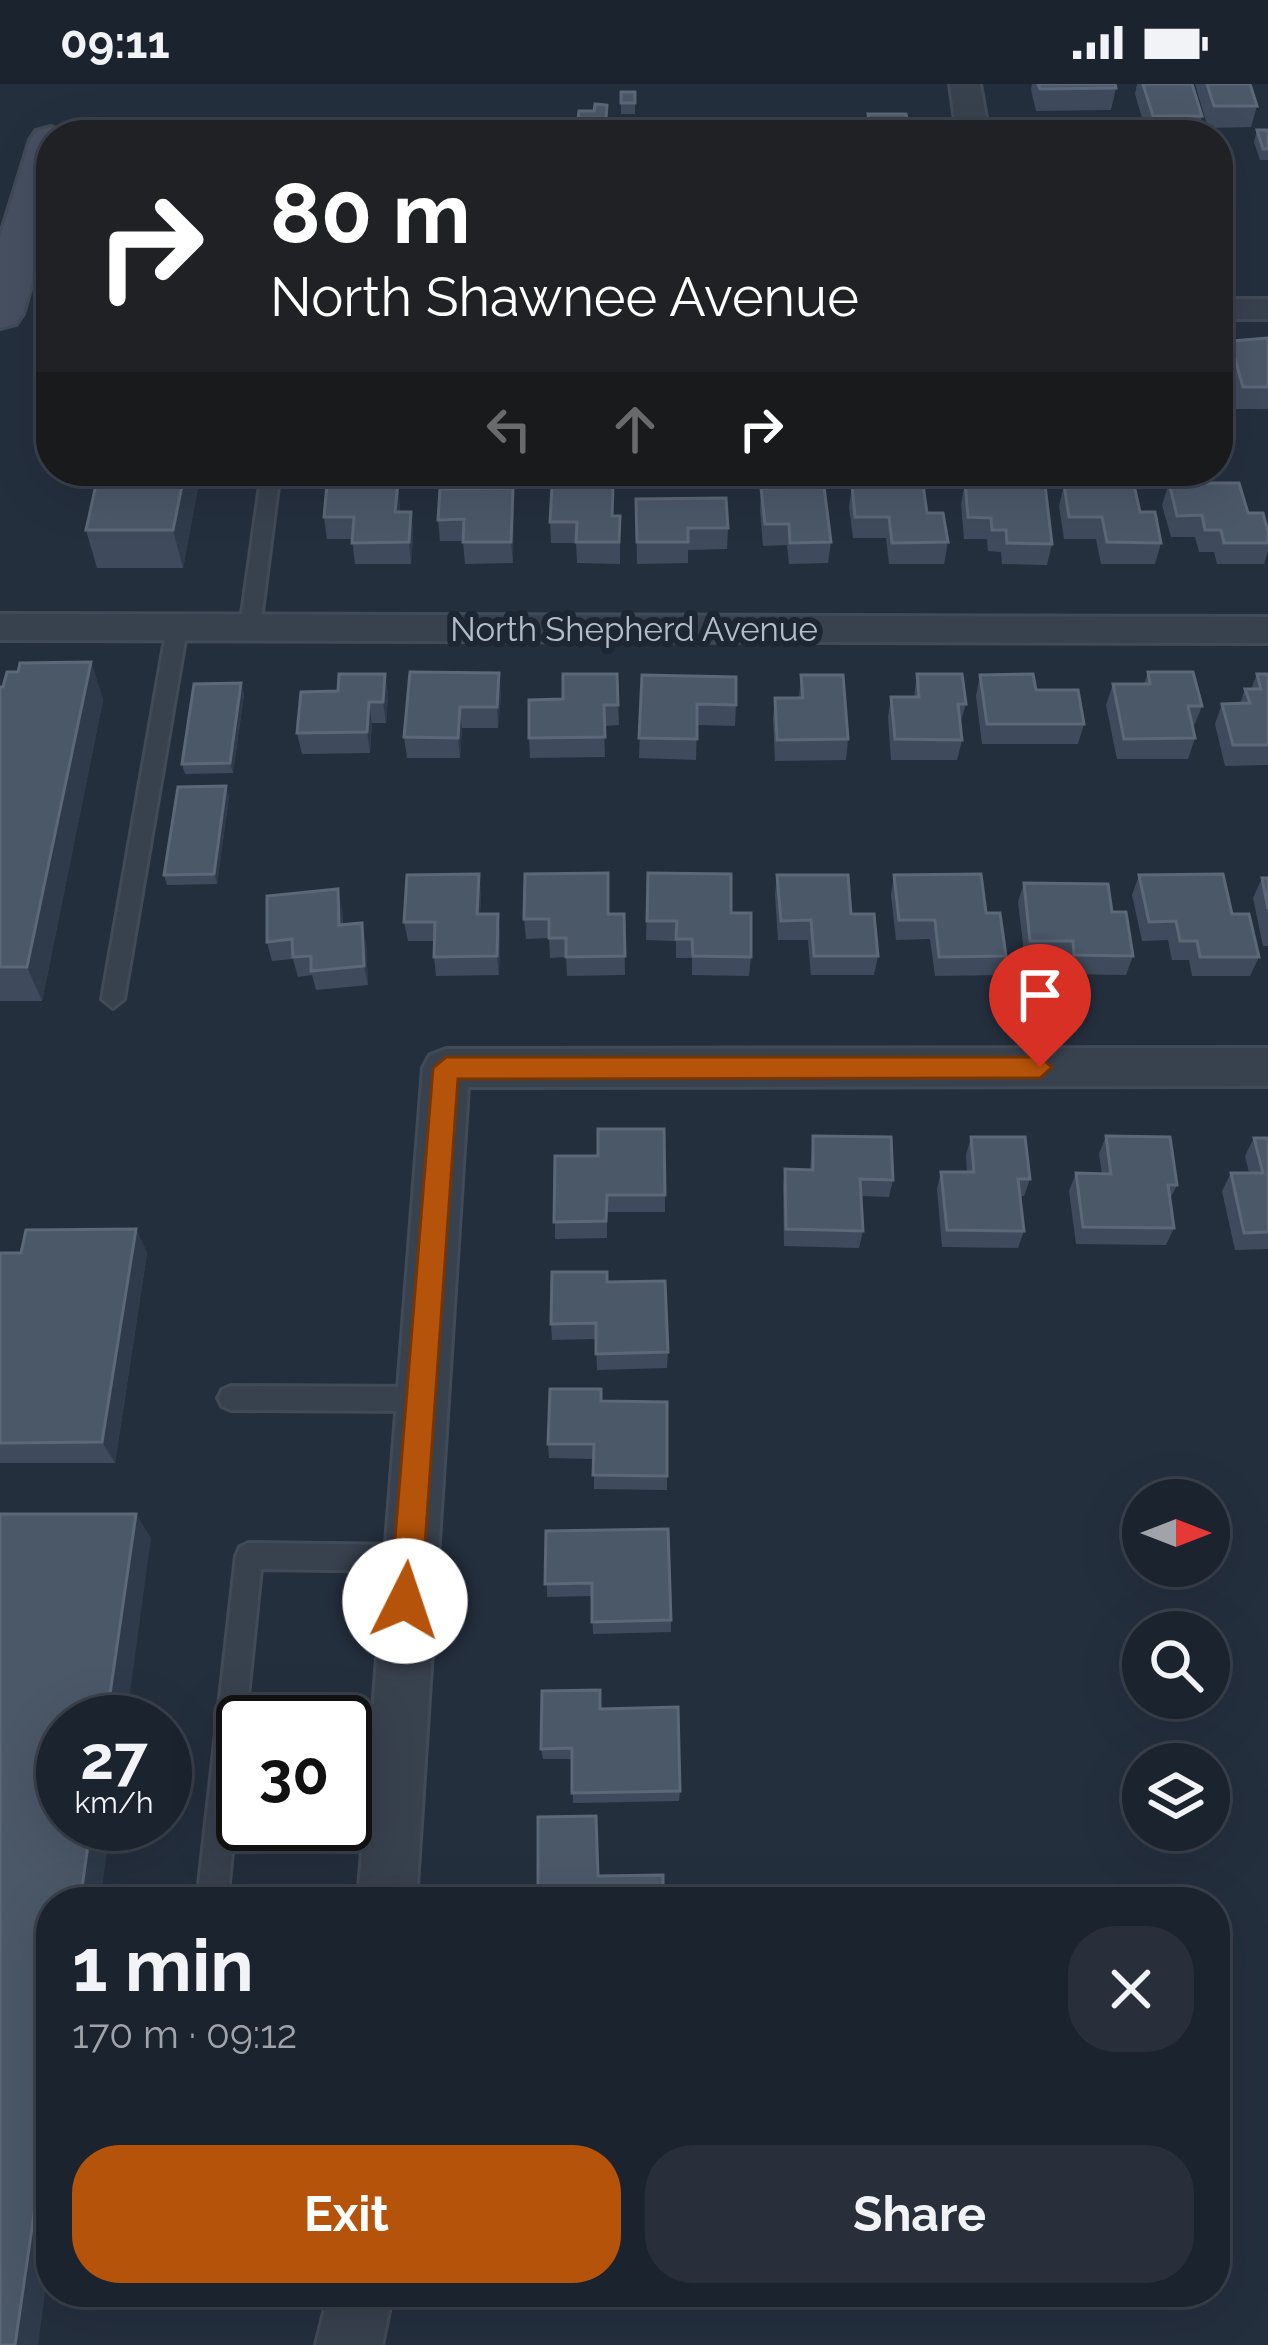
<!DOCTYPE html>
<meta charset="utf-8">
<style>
body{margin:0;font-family:Raleway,sans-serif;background:#282f3a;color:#f1f3f6;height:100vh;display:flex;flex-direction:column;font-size:45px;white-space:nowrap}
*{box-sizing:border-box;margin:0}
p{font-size:39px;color:#a0a4aa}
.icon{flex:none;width:66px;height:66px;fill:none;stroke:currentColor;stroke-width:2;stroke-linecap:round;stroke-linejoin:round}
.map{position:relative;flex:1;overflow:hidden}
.details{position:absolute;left:36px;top:1803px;width:1194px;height:420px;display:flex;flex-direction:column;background:#1b232e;border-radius:48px;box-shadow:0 12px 48px #0002,0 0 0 3px #39404a}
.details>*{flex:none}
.guide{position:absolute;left:36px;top:36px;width:1197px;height:366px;border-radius:48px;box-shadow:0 12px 48px #0002,0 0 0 3px #39404a;background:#202124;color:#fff;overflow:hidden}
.needle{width:78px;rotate:90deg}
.buttons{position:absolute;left:1122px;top:1395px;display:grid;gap:24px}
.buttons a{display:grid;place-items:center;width:108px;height:108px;border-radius:50%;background:#1b232e;box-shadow:0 12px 48px #0002,0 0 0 3px #39404a;font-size:60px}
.speed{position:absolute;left:36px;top:1611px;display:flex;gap:24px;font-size:60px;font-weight:700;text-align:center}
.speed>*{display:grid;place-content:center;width:156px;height:156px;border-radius:50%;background:#1b232e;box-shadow:0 12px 48px #0002,0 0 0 3px #39404a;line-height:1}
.speed small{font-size:30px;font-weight:400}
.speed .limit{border:6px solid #111;border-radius:18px;background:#fff;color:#111}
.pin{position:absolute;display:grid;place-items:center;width:102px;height:102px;color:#fff;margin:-123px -51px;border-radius:50% 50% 50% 0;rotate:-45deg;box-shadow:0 0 12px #0007}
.pin .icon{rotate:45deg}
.me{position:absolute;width:132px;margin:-66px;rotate:4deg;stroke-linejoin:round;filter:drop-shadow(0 0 9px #0008)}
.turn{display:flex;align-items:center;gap:42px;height:252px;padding:0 36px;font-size:54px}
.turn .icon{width:156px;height:156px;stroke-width:2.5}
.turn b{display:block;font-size:84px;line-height:102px}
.lanes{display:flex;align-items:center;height:114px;padding:0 36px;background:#0003;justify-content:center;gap:60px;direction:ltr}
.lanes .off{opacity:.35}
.round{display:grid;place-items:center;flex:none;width:126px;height:126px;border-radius:48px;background:#282f3a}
.overview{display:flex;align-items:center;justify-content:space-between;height:204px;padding:0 36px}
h1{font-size:72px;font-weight:700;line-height:90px}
.primary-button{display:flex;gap:24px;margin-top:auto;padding:24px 36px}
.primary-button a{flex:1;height:138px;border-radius:48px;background:#b45309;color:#fff;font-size:48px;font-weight:700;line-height:138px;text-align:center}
.primary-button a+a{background:#282f3a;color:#f1f3f6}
.status{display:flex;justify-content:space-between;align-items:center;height:84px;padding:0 60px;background:#1b232e;direction:ltr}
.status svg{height:33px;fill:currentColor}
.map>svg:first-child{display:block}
</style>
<div class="status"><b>09:11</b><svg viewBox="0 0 49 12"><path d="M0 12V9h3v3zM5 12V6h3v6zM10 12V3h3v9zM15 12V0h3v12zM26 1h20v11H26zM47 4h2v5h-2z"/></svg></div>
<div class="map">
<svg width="1268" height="2261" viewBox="0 0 1268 2261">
<rect width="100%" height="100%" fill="#242f3e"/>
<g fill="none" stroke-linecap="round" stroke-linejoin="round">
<g stroke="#414a57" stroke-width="6">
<g id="lane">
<polygon points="262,387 280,387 260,544 250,551 240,544"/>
<polygon points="177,537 187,544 124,915 113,924 102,915 167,544"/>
<polygon points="231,1302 420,1303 429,1307 433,1315 429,1323 420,1327 231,1326 222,1322 218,1314 222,1306"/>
<polygon points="249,1459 408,1461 417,1465 421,1474 417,1483 408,1487 261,1485 227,1818 197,1818 236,1472 240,1463"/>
</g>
</g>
<g stroke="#414a57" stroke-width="6">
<g id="street">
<polygon points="950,0 980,0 989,51 957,51"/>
<rect x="1218" y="215" width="50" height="20"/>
<polygon points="0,530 1268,533 1268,559 0,556"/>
<polygon points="1268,964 1268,1002 468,1003 416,1818 358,1818 423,984 430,971 446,965"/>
<polygon points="329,2208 393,2208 382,2261 316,2261"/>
</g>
</g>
<g stroke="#414a57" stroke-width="6">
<polygon id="secondary" points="51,43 69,51 51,51 51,132 23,230 16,240 0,244 0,153 30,56 36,47"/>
</g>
<use href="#lane" fill="#38414e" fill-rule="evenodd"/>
<use href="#street" fill="#38414e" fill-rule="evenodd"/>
<use href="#secondary" fill="#465061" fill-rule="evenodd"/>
</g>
<g fill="#3f4b5c">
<polygon points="1032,0 1115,0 1116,4 1111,26 1036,27 1031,6"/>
<polygon points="1137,0 1192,0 1202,32 1197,51 1147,51 1135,10"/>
<polygon points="1195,0 1250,0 1257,22 1251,43 1208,44"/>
<rect x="621" y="8" width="14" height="22"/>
<polygon points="1257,46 1268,46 1268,76 1260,76 1254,58"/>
<polygon points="1268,254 1268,325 1236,325 1224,279 1230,257"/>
<polygon points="1218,255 1224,276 1218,294"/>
<polygon points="201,387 183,484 97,484 86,446"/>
<polygon points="965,399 1052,460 1047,481 1002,480 1001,468 988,467 987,455 964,455 961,420"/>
<polygon points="1169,399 1248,429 1268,448 1268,467 1264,480 1217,480 1214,468 1199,468 1195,453 1171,453 1162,421"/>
<polygon points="852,401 948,458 944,480 889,480 886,454 853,454 849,423"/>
<polygon points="1064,401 1140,428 1161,459 1155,480 1101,480 1096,455 1064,455 1059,422"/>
<polygon points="513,404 513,479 465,480 463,457 440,457 438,436"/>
<polygon points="761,404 831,458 828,479 789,480 787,461 763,462 760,426"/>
<polygon points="636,415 728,444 727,465 688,466 688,479 637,480"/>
<polygon points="400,421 400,428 411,428 413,449 411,480 355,480 352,455 327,455 324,433"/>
<polygon points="620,432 620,480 577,479 576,459 551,459 550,438"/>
<polygon points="91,578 103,616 42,917 0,917 0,603 3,603 18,588"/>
<polygon points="410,588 501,610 498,644 462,644 460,674 407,674 404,653"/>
<polygon points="1148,588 1202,622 1194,642 1193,642 1195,654 1188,675 1117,675 1106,621 1113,600 1144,600"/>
<polygon points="385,590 388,611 386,639 372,639 370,669 302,670 297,649 338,607"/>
<polygon points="617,590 619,641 604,642 605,673 530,674 529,654 563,615"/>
<polygon points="917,590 966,620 960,640 962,656 957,676 891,676 888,633 891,613 914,613"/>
<polygon points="1257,590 1268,590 1268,681 1225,682 1215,640 1222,620 1240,620 1245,605 1251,605"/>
<polygon points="642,591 736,621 735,642 697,641 696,676 639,674"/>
<polygon points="801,591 848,655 846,676 775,677 773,635 775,614 799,614"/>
<polygon points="980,591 1036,606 1084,640 1078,660 982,660 976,612"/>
<polygon points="241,599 244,610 233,689 185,690 182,680"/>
<polygon points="226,702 229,713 217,800 167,801 164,791"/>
<polygon points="648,789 731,829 751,873 749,892 692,891 692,874 676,874 676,857 646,856"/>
<polygon points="777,791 851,830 878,872 874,891 811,891 808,856 778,856 775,811"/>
<polygon points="894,791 986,829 1006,872 1001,891 935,892 930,855 896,856 891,811"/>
<polygon points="1139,791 1232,830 1259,873 1250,892 1192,892 1189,876 1172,876 1168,856 1142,857 1132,811"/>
<polygon points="1262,794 1268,794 1268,862 1263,862 1253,814"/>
<polygon points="1024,799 1112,828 1133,872 1126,891 1068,890 1066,876 1025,876 1018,818"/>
<polygon points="481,809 480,830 500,849 499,891 436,892 434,873 434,857 408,857 404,838"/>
<polygon points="342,825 343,841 366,859 368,901 316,906 312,891 298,893 293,875 272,877 267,858"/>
<polygon points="609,830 624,830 625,891 567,892 566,873 550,874 549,854 526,855 524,835"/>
<polygon points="813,1052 893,1096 889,1113 861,1112 863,1147 859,1164 784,1162 783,1103 785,1085 810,1086"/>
<polygon points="1106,1052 1177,1101 1170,1115 1174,1144 1166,1161 1076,1160 1069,1107 1076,1089 1102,1090 1099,1070"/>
<polygon points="971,1053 1030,1095 1024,1112 1020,1112 1024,1147 1018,1164 942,1163 937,1105 941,1088 967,1088 966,1071"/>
<polygon points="1254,1054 1268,1054 1268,1165 1235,1166 1222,1107 1231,1089 1249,1089 1245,1072"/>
<polygon points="555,1072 665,1111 665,1128 607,1128 607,1154 555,1155"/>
<polygon points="136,1145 147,1169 115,1379 0,1379 0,1169 21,1169"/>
<polygon points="607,1198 668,1268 667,1284 597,1286 596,1255 552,1256 551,1240"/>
<polygon points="601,1317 667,1318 667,1406 594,1405 594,1375 549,1374 548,1360"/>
<polygon points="546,1447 671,1536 671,1548 593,1550 592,1512 547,1513"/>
<polygon points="601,1624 680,1707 679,1717 573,1719 572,1675 543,1675 541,1665"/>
<polygon points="598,1792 562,1812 540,1812 538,1804"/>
</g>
<g fill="#2f3b4b">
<polygon points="185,387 201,387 183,484 173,446"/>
<polygon points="398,399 400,421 398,449 395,428"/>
<polygon points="513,404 514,426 513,479 511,458"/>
<polygon points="411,428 413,449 411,480 409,458"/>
<polygon points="91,578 103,616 42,917 27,883"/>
<polygon points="499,589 501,610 498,644 497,623"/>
<polygon points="385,590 388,611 386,639 383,618"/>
<polygon points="241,599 244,610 233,689 230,679"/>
<polygon points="369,618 372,639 370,669 367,648"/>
<polygon points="460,623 462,644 460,674 458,654"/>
<polygon points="226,702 229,713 217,800 214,790"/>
<polygon points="479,790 481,809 479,850 477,830"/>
<polygon points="338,805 342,825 343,861 339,841"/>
<polygon points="498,830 500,849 499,891 497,872"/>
<polygon points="362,839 366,859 368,901 364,882"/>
<polygon points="136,1145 147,1169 115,1379 102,1358"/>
<polygon points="136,1430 151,1454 126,1638 106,1638"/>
<polygon points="91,1740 111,1740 100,1818 80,1818"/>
<polygon points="51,2013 51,2166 38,2261 15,2261"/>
</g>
<g fill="#4b5868" stroke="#5c6777" stroke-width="3">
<polygon points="1038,0 1115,0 1116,4 1040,5"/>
<polygon points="1143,0 1192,0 1202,32 1153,32"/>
<polygon points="1207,0 1250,0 1257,22 1214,22"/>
<rect x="621" y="8" width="14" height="11"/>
<polygon points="595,20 607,21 606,35 626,35 624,51 576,50 579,27 594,27"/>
<polygon points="868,30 906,30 909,51 818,51 817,37 869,37"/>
<polygon points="1257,46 1268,46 1268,65 1263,65"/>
<polygon points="1268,254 1268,303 1243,303 1230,257"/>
<polygon points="1218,255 1224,276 1218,276"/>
<polygon points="99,387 185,387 173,446 86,446"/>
<polygon points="398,399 395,428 411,428 409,458 352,459 354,433 324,433 327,400"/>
<polygon points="965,399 1045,401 1052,460 1007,459 1006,446 992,446 991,434 968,433"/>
<polygon points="1169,399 1239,399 1248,429 1263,429 1268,448 1268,459 1224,459 1221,446 1205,446 1202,431 1177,432"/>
<polygon points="852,401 923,401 927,429 943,429 948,458 892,459 889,433 855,433"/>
<polygon points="1064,401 1134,401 1140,428 1155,428 1161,459 1107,458 1102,433 1069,433"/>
<polygon points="552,402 613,403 612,432 620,432 619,458 576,458 577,438 550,438"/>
<polygon points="824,403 831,458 790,459 789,440 765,440 761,404"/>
<polygon points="513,404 511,458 463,458 464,435 438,436 440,405"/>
<polygon points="726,414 728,444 688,444 688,458 637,458 636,415"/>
<polygon points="91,578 27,883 0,883 0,603 3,603 7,588 18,588 20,579"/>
<polygon points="410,588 499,589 497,623 460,623 458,654 404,653"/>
<polygon points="1148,588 1193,588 1202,622 1188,622 1195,654 1124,655 1113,600 1150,600"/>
<polygon points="339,590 385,590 383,618 369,618 367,648 297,649 301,608 338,607"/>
<polygon points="563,590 617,590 618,621 604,621 605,653 529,654 529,616 563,615"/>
<polygon points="917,590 962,590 966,620 958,620 962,656 895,655 891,613 919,613"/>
<polygon points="1033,590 1036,606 1078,606 1084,640 987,640 980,591"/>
<polygon points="1257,590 1268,590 1268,661 1233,661 1222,620 1250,619 1245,605 1261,605"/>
<polygon points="642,591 736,593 736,621 697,620 697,655 639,654"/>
<polygon points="801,591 843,591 848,655 777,656 775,614 803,614"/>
<polygon points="241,599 230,679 182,680 194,600"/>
<polygon points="226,702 214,790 164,791 178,703"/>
<polygon points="608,789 608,830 624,830 625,872 566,873 566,854 549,854 549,835 524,835 525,790"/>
<polygon points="648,789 731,790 731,829 751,829 751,873 693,872 692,855 676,855 677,837 647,837"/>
<polygon points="479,790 477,830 498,830 497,872 434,873 435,838 404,838 407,791"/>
<polygon points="981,790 986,829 1000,829 1006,872 939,873 935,836 899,836 894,791"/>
<polygon points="1223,790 1232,830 1249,830 1259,873 1200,873 1197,857 1180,857 1176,837 1149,838 1139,791"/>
<polygon points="777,791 848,791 851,830 874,830 878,872 814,872 811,836 781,837"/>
<polygon points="1262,794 1268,794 1268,825"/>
<polygon points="1024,799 1108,800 1112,828 1126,828 1133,872 1074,871 1073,857 1030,857"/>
<polygon points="338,805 339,841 362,839 364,882 311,887 311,872 293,873 292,855 267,858 267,812"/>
<polygon points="598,1045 664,1045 665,1111 607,1111 606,1137 554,1138 555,1072 598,1072"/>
<polygon points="813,1052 891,1053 893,1096 860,1095 863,1147 786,1145 785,1085 813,1086"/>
<polygon points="1106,1052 1170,1053 1177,1101 1168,1101 1174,1144 1083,1143 1076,1089 1111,1090"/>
<polygon points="971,1053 1025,1053 1030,1095 1018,1095 1024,1147 947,1146 941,1088 974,1088"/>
<polygon points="1254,1054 1268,1054 1268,1148 1244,1149 1231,1089 1263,1089"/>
<polygon points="136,1145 102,1358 0,1359 0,1169 21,1169 26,1146"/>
<polygon points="552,1188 607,1188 607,1198 665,1197 668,1268 596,1270 596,1239 551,1240"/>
<polygon points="550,1305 601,1305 601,1317 667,1318 667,1392 593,1391 594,1360 548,1360"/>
<polygon points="0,1430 136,1430 106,1638 63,1638 63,1740 91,1740 80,1818 51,1818 51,2013 15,2261 0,2261"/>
<polygon points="668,1445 671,1536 592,1538 592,1499 545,1500 546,1447"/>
<polygon points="600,1606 600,1625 678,1623 680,1707 572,1709 572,1664 541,1665 542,1607"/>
<polygon points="596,1732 598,1792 663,1791 663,1818 562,1818 562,1804 538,1804 538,1733"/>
<polygon points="584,2208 652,2208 584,2210"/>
</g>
<polygon fill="#b45309" stroke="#753606" stroke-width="3" points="446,973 1040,973 1052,983 1040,994 458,995 421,1517 416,1528 405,1532 394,1528 390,1517 433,984"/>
<g text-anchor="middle" stroke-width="12" stroke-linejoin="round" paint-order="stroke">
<g font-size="33" fill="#b4bcc9" stroke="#1d2633">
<text x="634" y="557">North Shepherd Avenue</text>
</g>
</g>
</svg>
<div class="buttons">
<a><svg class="needle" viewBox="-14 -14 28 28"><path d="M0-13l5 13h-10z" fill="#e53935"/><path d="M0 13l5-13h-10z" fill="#a0a4aa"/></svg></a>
<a><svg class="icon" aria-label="search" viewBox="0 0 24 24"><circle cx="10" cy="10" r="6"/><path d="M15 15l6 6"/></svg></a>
<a><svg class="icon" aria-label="layers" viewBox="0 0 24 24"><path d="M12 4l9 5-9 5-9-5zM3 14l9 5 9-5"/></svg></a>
</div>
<div class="speed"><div>27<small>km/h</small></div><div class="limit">30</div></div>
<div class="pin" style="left:1040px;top:983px;background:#d93025"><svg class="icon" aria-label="arrive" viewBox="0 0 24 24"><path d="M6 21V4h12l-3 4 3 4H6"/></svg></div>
<svg class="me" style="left:405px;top:1517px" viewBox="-20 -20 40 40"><circle r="19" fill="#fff"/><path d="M0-13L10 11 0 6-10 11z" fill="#b45309"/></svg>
<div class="guide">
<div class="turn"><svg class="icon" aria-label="right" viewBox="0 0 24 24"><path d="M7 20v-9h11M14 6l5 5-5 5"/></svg><div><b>80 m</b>North Shawnee Avenue</div></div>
<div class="lanes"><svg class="icon off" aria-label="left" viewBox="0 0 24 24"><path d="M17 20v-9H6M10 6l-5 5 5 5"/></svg><svg class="icon off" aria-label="ahead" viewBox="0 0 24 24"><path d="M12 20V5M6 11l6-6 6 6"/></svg><svg class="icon" aria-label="right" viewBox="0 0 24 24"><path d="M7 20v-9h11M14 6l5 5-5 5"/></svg></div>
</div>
<section class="details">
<div class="overview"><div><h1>1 min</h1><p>170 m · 09:12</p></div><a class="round"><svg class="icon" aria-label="close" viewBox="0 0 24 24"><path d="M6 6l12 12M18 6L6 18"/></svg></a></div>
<div class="primary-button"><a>Exit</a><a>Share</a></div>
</section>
</div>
